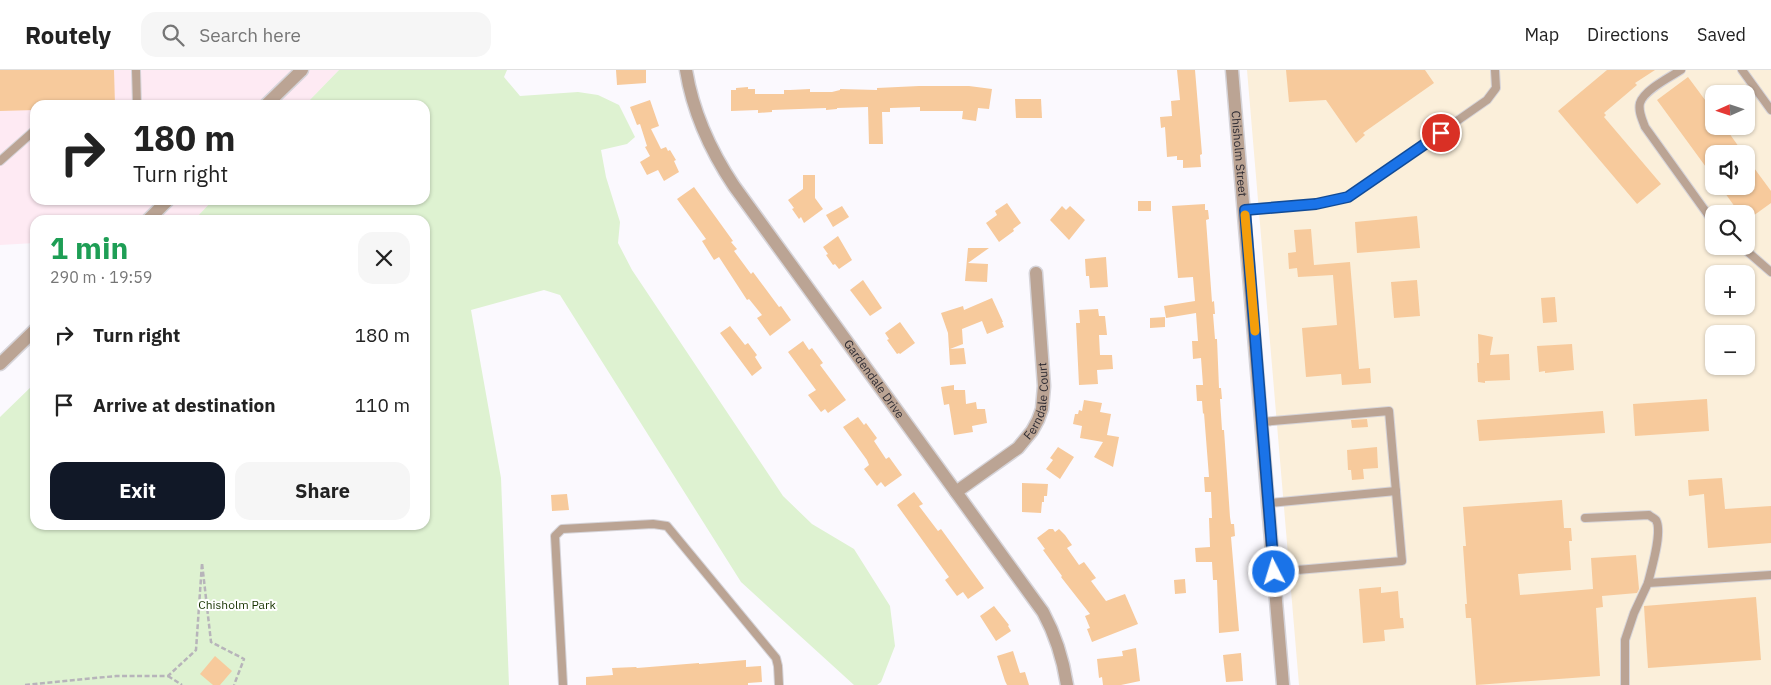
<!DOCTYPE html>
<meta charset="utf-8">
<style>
body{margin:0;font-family:"IBM Plex Sans",sans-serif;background:#f6f6f6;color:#222;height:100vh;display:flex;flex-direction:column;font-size:19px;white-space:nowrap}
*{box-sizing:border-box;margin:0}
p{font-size:16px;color:#767676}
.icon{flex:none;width:28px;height:28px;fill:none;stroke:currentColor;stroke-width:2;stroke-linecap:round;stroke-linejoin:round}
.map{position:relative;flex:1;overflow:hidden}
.side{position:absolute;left:30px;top:145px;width:400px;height:315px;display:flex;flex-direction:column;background:#fff;border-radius:15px;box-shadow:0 1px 4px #0004}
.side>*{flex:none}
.top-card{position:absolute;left:30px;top:30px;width:400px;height:105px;border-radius:15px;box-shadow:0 1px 4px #0004;background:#fff;color:#222;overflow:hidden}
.needle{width:32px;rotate:267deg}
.controls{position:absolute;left:1705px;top:15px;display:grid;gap:10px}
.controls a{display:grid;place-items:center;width:50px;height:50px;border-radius:10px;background:#fff;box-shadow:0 1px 4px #0004;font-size:25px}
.pin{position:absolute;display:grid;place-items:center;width:42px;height:42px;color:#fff;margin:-21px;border:2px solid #fff;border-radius:50%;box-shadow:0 1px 5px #0007}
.me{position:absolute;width:55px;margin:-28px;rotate:355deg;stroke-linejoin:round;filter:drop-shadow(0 0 4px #0008)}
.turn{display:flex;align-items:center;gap:18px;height:105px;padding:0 20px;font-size:22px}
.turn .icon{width:65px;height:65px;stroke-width:2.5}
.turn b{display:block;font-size:35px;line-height:42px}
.round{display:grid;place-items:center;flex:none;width:52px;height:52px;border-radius:15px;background:#f6f6f6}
.summary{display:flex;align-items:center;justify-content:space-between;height:85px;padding:0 20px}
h1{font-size:30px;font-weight:700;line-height:38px;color:#1e9e55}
.primary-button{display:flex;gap:10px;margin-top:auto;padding:10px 20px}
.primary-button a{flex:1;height:58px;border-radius:15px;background:#111827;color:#fff;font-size:20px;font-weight:700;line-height:58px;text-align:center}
.primary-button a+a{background:#f6f6f6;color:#222}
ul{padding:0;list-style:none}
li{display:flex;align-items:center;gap:15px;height:70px;padding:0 20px}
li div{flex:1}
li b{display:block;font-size:19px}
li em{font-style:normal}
header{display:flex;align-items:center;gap:30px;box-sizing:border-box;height:70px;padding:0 25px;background:#fff;border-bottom:1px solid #e0e0e0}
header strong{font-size:24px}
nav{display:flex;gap:28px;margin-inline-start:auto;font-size:18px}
.search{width:350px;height:45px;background:#f6f6f6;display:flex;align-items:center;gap:12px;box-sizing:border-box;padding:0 18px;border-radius:15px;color:#767676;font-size:19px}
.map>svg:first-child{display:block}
</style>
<header>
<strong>Routely</strong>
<div class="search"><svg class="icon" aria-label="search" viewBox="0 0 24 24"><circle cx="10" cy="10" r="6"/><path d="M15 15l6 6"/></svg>Search here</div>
<nav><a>Map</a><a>Directions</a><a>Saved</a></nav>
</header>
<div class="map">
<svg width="1771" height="615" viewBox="0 0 1771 615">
<rect width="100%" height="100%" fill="#fbf9fe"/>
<polygon fill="#feeaf3" points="0,0 339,0 305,35 35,35 35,130 213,130 194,150 35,150 35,173 0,175"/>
<path fill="#fbefda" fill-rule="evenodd" d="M1247,0h524v615h-472zM1714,24h32v32h-32zM1714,84h32v32h-32zM1714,144h32v32h-32zM1714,204h32v32h-32zM1714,264h32v32h-32z"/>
<polygon fill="#def2d1" points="339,0 507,0 504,7 520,26 578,22 598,25 619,35 635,67 627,74 601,80 606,107 620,152 618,173 632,200 783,426 812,454 854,479 890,536 895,576 881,612 877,615 854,615 741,512 560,225 544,220 471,240 501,408 509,615 0,615 0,347 35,313 35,455 425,455 425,150 194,150 213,130 425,130 425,35 305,35"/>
<g fill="#f7ca9c">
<polygon points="0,0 114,0 115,35 35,35 35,40 0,41"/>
<polygon points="616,0 646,0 646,13 617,15"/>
<polygon points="1177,0 1195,0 1202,84 1200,85 1201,97 1183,98 1183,90 1177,90 1177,86 1167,87 1165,57 1161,58 1160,47 1172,46 1171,31 1180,30"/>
<polygon points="1286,0 1425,0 1434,13 1363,63 1365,65 1356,73 1326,30 1289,32"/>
<polygon points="1607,0 1655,0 1635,13 1637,15 1604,43 1606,45 1604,47 1661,114 1637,134 1558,41"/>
<polygon points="1688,7 1714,42 1714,56 1724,56 1744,84 1714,84 1714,108 1657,30"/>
<polygon points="919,16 969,16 992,19 989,39 978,38 976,51 962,49 963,41 920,41 920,37 890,38 890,42 882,42 883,74 869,74 868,37 837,38 837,39 826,40 826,38 772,40 772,42 758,43 758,40 731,41 731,20 736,20 736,18 748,17 748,19 755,19 755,24 784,24 784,20 790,20 810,19 810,22 832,22 840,20 840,19 877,20 877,18"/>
<polygon points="1015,29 1041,29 1042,48 1016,48"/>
<polygon points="650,30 659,56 651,59 661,79 666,77 668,81 670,80 676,90 674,91 679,102 664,111 658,100 647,105 640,92 650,86 645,77 647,76 640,54 637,55 630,37"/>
<polygon points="1746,87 1771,121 1771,133 1746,151 1746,144 1740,144 1720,116 1746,116"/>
<polygon points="803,105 815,105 815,128 823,139 804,153 801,147 799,149 792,139 794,138 788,130 803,119"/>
<polygon points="694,117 733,171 731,172 737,179 734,181 751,204 753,202 779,237 781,236 791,250 770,266 757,248 762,245 749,229 747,230 719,187 714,190 702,171 706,169 677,129"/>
<rect x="1138" y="131" width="13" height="10"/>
<polygon points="1007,133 1021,153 1013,159 1014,161 999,172 986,153 997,145 995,141"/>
<polygon points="1205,134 1205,140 1208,140 1209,149 1206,150 1212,232 1214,231 1215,244 1213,244 1215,269 1217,269 1219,318 1221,318 1222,329 1220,329 1222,360 1224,360 1230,447 1231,454 1234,454 1235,466 1231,467 1239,561 1219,563 1217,510 1213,510 1212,492 1196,492 1195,478 1210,477 1209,448 1212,448 1211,422 1205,422 1204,407 1209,407 1204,343 1203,344 1202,331 1197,331 1196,315 1203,315 1201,288 1193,289 1192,271 1198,271 1196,243 1166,248 1164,236 1195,231 1193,207 1178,208 1172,136"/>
<polygon points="842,136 849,147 833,157 826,145"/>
<polygon points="1062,136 1066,140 1070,136 1085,150 1069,170 1050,150"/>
<polygon points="1417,146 1420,178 1357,183 1355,152"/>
<polygon points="1311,159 1314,195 1350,192 1359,299 1370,298 1371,313 1342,315 1341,304 1306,307 1302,258 1337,255 1333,205 1298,207 1297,198 1289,199 1288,183 1296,182 1294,160"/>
<polygon points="838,166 852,190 839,199 835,194 833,195 826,185 828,184 823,177"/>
<polygon points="968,178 989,178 968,193 988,194 987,212 965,211"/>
<polygon points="1106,187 1108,217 1090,218 1089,206 1086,206 1085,189"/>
<polygon points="863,210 882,238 870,246 850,220"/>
<polygon points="1417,210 1420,246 1394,248 1391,212"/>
<polygon points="1555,227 1557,252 1543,253 1541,228"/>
<polygon points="992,228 1003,252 1002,252 1004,257 987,264 982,251 962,259 963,274 950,279 964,278 966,294 950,295 948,263 941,243 963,236 964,240"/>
<polygon points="1098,239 1099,246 1105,246 1107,265 1099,265 1100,285 1112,285 1113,299 1097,300 1098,314 1079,315 1076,253 1080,253 1079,240"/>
<polygon points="1165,247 1165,257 1150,258 1150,248"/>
<polygon points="900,252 915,273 900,284 899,283 897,284 887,270 889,269 885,263"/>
<polygon points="730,256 745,275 748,273 757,285 755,287 762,298 752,306 720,263"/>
<polygon points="1478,264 1493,267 1490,285 1509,284 1510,310 1485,311 1485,313 1478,312 1477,293 1479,293"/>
<polygon points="803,271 809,280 812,278 823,293 820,295 846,330 828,343 825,339 821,342 808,325 816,320 788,282"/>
<polygon points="1572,274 1574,300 1545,303 1545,301 1539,302 1537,276"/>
<polygon points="954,315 954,320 965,320 966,334 976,332 977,339 985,339 987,353 972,356 973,362 954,365 949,334 944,335 941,317"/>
<polygon points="1707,329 1709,361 1635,366 1633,334"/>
<polygon points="1084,330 1102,333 1100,342 1111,344 1107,365 1119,367 1113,397 1094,387 1103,372 1080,368 1082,356 1073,354 1075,344 1078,344 1079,340 1082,341"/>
<polygon points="1603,341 1605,363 1479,371 1477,350"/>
<polygon points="858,347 864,355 866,353 877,368 874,371 886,389 889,387 902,405 885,417 881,412 877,416 864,399 869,395 867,390 843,357"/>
<polygon points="1367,349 1368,357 1352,358 1351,350"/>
<polygon points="1058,377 1074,387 1060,409 1046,399 1053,390 1050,388"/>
<polygon points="1377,377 1378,398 1363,399 1364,409 1352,410 1351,400 1348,400 1347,380"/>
<polygon points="1722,408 1725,439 1771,436 1771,473 1708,478 1704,424 1689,426 1688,410"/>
<polygon points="1022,413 1048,414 1047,426 1044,426 1044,432 1042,432 1041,443 1022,442"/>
<polygon points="914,422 923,434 919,436 938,461 941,459 984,518 968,529 963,522 957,526 945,510 949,507 897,435"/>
<polygon points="567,424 569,440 552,441 551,425"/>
<polygon points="1562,430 1564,458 1571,458 1572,471 1569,471 1571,500 1518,504 1520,525 1593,519 1591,488 1636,485 1639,519 1637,523 1602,526 1603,537 1596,538 1600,606 1476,615 1471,548 1466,548 1465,534 1467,534 1463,476 1466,476 1463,437"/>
<polygon points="1049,459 1053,459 1055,462 1059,459 1065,465 1072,475 1067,478 1079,495 1084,492 1096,508 1091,511 1106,531 1125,524 1138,554 1092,572 1087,559 1090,558 1085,546 1090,544 1061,507 1062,506 1043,480 1045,479 1037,468"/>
<polygon points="1185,509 1186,523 1175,524 1174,510"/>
<polygon points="1381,517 1381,523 1398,521 1400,548 1403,548 1404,558 1384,560 1385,571 1363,573 1359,519"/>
<polygon points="1756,527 1761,590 1648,598 1644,536"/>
<polygon points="994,536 1009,555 1008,556 1011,561 996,571 980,546"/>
<polygon points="1136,578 1140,611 1121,615 1103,615 1102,607 1099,608 1097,589 1123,586 1122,581"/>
<polygon points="1013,581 1020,603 1025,602 1029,615 1007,615 1005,611 997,586"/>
<polygon points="1241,583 1243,611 1226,612 1223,585"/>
<polygon points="215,586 232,601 220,615 213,615 200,604"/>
<polygon points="746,590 746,597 761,596 762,612 748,613 748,615 586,615 586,607 613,605 612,598 636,597 637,598 699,593 699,594"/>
</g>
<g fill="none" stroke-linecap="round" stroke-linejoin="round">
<g stroke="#d6d4d9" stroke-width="10">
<g id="service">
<polyline points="136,0 137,35"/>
<path d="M1681,0c-11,7 -37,20 -41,33 -2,8 2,16 5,24l69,96"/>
<polyline points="1742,0 1771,40"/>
<polyline points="0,91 35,60"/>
<polyline points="1245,139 1316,134 1348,127 1487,30 1496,18 1495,0"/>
<polyline points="1741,176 1771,202"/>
<polyline points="1262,352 1389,341 1402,491 1274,502"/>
<polyline points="1269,433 1396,421"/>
<path d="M1585,448l64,-3c2,2 5,3 7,5 7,12 -5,50 -8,63"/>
<polyline points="563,615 555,466 562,459 653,454 667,456 776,588 778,596 779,615"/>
<polyline points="1625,615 1625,570 1634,543 1648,513 1771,505"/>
</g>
</g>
<g stroke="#d6d4d9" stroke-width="15">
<g id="minor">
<path id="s1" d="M686,0c7,43 24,80 48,116l309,426c13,24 20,47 24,73"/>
<path id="s2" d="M1232,0l51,615"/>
<polyline points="266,35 302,0"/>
<polyline points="148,150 168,130"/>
<polyline points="0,294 35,260"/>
<path id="s3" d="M956,422l62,-44 14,-17 6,-11 4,-11 2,-23 -8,-113"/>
</g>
</g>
<g stroke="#b7b4ba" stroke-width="2.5" stroke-dasharray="5 2.5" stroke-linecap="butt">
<polyline points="168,606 182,615"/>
<polyline points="25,615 116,606 168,606 196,580 202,493 211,572 244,589 234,615"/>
</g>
<use href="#service" stroke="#bba494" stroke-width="8"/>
<use href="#minor" stroke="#bba494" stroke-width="12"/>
</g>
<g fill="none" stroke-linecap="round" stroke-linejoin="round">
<g stroke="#114b97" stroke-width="12">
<polyline id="route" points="1274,502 1245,140 1316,134 1348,127 1441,63"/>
</g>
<use href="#route" stroke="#1a73e8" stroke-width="9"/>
<polyline stroke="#f59e0b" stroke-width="9" points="1245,145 1255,261"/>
</g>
<g text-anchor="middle" stroke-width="4" stroke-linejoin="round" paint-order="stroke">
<g font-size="12" fill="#2f2c33" stroke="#fff">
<text dy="4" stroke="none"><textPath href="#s2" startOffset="84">Chisholm Street</textPath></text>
<text dy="4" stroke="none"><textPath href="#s1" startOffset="365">Gardendale Drive</textPath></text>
<text dy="4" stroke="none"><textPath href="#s3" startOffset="129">Ferndale Court</textPath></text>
</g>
<g font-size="12" fill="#183400" stroke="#fff">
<text x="237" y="539">Chisholm Park</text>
</g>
</g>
</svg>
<div class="controls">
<a><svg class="needle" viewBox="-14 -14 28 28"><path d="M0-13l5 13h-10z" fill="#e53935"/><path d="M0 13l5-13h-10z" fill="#767676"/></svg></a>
<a><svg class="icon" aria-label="sound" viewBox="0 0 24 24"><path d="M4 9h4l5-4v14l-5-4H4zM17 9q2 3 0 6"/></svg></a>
<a><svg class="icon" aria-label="search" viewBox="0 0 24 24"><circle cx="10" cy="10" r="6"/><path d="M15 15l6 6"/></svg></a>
<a>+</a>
<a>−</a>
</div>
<div class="pin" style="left:1441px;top:63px;background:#d93025"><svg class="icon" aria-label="arrive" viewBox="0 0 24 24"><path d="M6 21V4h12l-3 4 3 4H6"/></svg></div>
<svg class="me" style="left:1274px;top:502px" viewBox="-20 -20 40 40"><circle r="17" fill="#1a73e8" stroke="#fff" stroke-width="3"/><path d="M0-11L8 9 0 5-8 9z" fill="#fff"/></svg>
<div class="top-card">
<div class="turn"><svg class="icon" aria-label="right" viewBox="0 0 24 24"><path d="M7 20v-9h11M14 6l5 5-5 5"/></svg><div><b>180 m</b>Turn right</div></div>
</div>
<section class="side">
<div class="summary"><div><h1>1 min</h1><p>290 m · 19:59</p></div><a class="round"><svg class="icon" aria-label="close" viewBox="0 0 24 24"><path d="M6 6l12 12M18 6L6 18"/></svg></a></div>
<ul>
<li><svg class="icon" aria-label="right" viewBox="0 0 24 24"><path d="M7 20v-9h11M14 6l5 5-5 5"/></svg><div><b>Turn right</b></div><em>180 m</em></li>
<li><svg class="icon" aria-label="arrive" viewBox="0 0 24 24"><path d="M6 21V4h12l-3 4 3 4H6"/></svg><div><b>Arrive at destination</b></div><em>110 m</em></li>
</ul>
<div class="primary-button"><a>Exit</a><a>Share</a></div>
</section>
</div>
